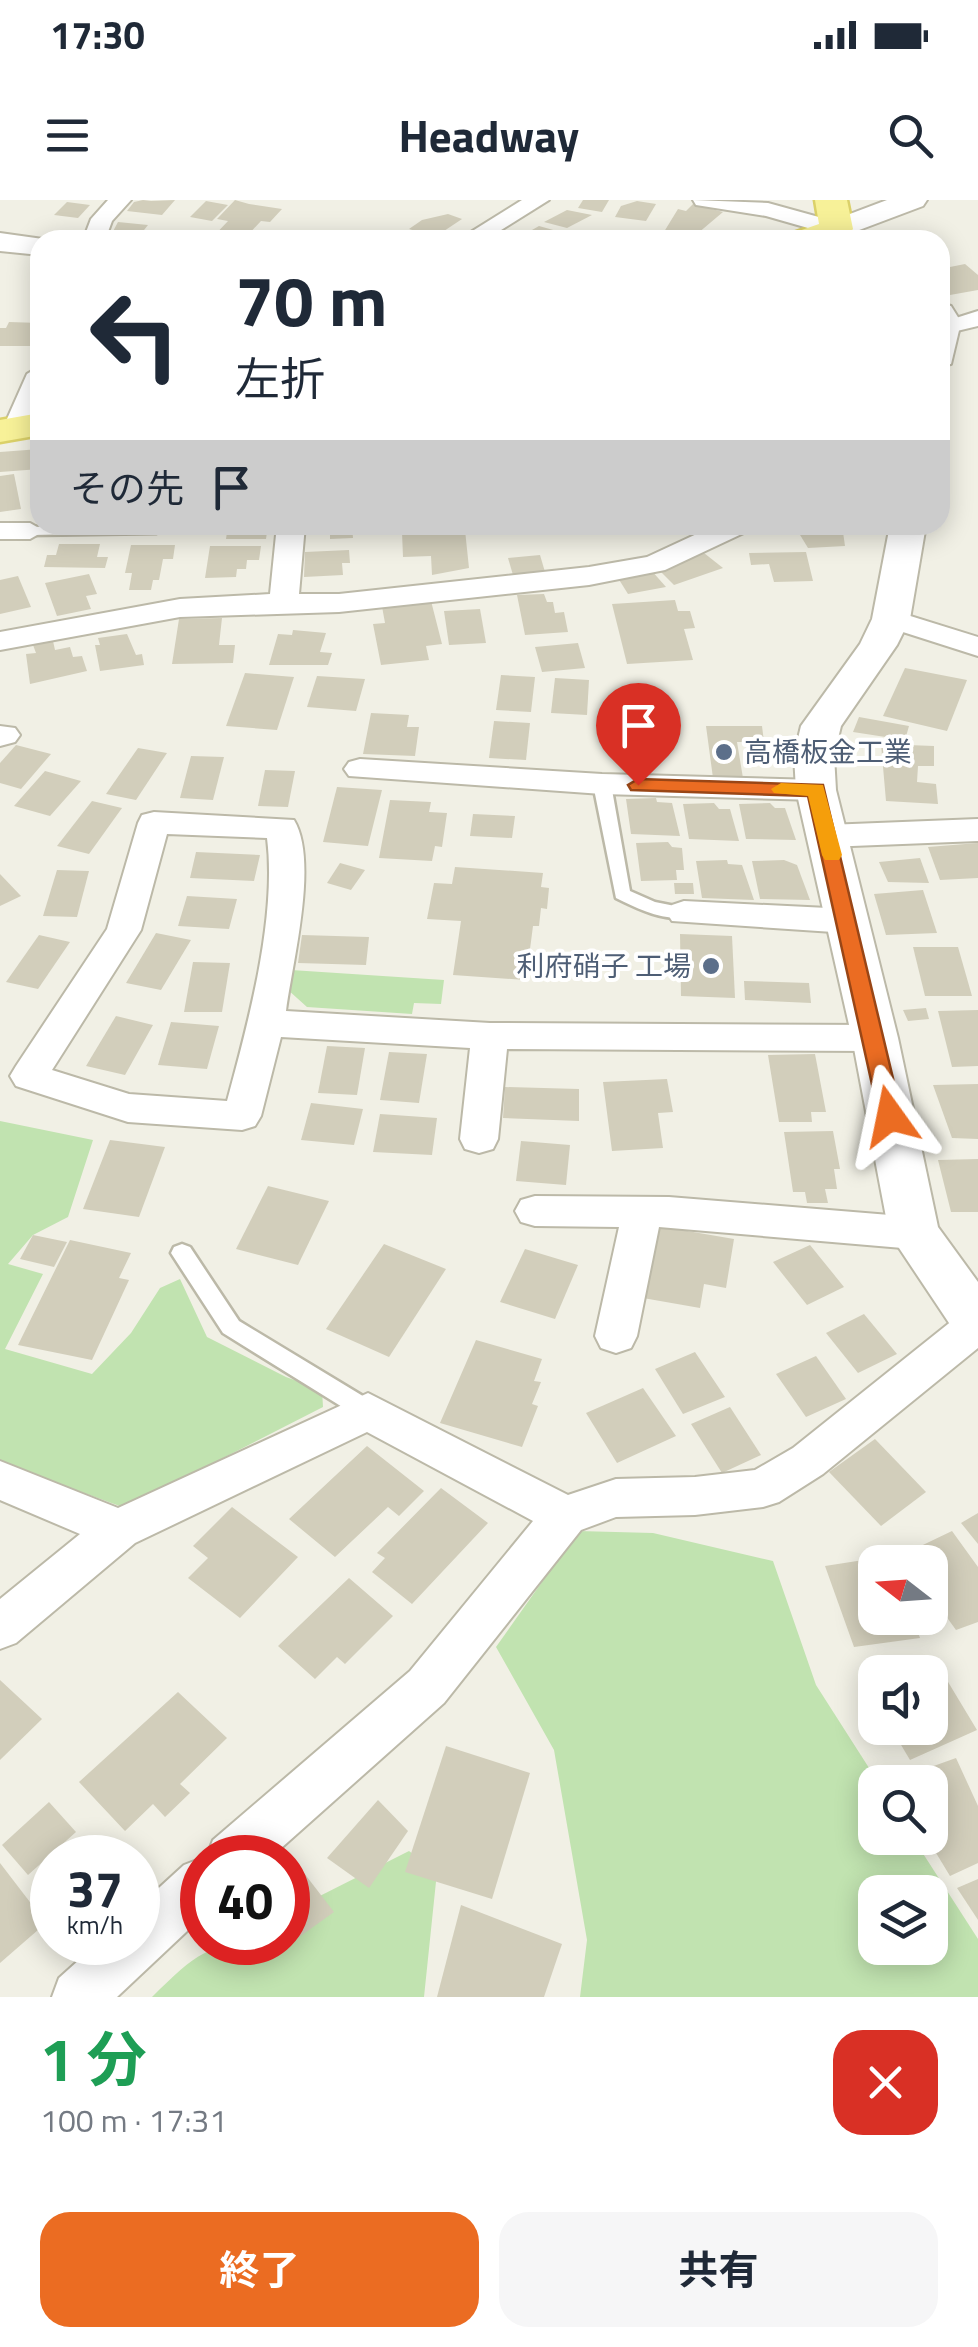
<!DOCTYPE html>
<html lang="ja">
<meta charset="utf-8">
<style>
body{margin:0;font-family:"Titillium Web","Noto Sans JP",sans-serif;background:#f6f6f7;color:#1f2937;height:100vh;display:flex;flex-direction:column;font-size:38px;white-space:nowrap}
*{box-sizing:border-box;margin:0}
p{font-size:32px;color:#747a83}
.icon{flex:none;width:55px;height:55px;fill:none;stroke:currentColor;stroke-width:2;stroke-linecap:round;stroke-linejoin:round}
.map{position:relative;height:1797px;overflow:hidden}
.panel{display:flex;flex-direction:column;background:#fff;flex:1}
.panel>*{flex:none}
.hud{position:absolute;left:30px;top:30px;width:920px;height:305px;border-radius:30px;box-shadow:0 5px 25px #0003;background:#fff;color:#1f2937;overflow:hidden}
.needle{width:65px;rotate:287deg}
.tools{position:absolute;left:858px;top:1345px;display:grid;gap:20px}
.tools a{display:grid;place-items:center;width:90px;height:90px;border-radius:20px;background:#fff;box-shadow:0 5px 25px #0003;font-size:50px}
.speed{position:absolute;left:30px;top:1635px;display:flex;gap:20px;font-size:50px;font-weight:700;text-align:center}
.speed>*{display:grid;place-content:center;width:130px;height:130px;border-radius:50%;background:#fff;box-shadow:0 5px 25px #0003;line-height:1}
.speed small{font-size:25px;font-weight:400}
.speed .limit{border:15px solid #d22;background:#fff;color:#111}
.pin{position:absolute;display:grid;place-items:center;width:85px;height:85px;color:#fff;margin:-102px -42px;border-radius:50% 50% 50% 0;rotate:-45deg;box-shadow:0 0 10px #0007}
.pin .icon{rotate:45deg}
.me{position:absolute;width:110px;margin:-55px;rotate:348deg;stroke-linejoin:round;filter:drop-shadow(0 0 8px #0008)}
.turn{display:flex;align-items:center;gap:35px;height:210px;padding:0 40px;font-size:45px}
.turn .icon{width:130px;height:130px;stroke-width:2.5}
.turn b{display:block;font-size:70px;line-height:85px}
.then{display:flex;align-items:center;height:95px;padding:0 40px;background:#0003;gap:20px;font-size:38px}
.round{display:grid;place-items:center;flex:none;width:105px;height:105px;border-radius:30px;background:#f6f6f7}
.head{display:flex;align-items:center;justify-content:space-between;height:170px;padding:0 40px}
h1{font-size:60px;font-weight:700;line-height:75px;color:#1e9e55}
.button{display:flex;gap:20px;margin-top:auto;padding:20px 40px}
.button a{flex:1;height:115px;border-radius:30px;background:#eb6c22;color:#fff;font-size:40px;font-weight:700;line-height:115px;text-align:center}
.button a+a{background:#f6f6f7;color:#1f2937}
.status{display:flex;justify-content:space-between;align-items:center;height:70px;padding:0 50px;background:#fff;direction:ltr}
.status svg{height:28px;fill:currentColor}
header{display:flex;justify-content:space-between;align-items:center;height:130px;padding:0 40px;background:#fff;font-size:45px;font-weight:700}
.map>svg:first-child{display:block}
</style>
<div class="status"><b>17:30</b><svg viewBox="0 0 49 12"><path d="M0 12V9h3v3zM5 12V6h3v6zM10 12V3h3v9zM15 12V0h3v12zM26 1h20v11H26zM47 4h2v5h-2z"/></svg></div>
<header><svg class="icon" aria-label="menu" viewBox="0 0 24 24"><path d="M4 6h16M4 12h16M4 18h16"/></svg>Headway<svg class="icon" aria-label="search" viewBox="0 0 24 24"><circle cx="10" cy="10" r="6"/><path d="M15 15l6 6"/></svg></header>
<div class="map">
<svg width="978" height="1797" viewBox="0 0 978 1797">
<rect width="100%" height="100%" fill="#f1f0e5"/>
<g fill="#c1e3b0" fill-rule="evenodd">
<polygon points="291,770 444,780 441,804 414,803 412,814 307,807 287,789"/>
<polygon points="0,921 93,940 68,1017 33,1035 8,1064 43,1074 5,1149 92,1174 131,1133 160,1088 180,1079 207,1137 286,1177 322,1190 323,1207 125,1308 0,1262"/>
<path d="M578,1331l75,2 120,28 43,124 62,97h-3v56h38l65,101v58h-398l7,-57 -33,-190 -58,-103zM875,1692h55v56h-55z"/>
<path d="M409,1651l28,21 -13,125h-272c54,-54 61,-54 136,-55v-30z"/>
</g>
<g fill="#d2cebb">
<polygon points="143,0 151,1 175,0 162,15 127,11 134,2"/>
<polygon points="235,0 249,4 282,9 270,22 261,21 246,37 253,40 210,40 228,21 217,19"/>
<polygon points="583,0 609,0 602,12 578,8"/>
<polygon points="206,1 228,5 212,21 190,17"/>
<polygon points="637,1 656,4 646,21 615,17 621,6"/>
<polygon points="67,2 90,5 78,18 54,15"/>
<polygon points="693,4 723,12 691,39 659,40 678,9 686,11"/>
<polygon points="567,10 592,15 567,28 544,22"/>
<polygon points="448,14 462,19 435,37 409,29 422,20"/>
<polygon points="118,22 148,25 136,40 110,37"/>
<polygon points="539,26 564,33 555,40 518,38"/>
<polygon points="965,64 978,75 978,90 950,95 940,87 940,69"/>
<polygon points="9,122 40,123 32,146 0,146 0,128 6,128"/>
<polygon points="40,249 40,269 0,272 0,252"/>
<polygon points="14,274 21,309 0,312 0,276"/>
<polygon points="228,325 268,325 266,339 226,339"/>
<polygon points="322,325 352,325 353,338 330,339 330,335 322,335"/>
<polygon points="794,325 842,325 845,346 808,348"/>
<polygon points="465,330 469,368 432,375 431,356 403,357 402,332"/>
<polygon points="59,344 100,344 97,357 108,357 105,368 44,367 47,355 56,355"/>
<polygon points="131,345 175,345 173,359 163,359 159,380 153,380 151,390 129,390 132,373 125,373"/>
<polygon points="210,346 261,346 259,360 247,360 246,369 237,369 236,377 205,378"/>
<polygon points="349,350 350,363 342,363 343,375 304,377 305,352"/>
<polygon points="806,352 813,381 774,382 769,364 751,365 749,353"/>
<polygon points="704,353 723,368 674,385 658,369"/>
<polygon points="540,355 545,372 513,375 508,358"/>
<polygon points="651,370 666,387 628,394 618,378"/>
<polygon points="89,374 97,394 86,396 91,409 57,416 45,383"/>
<polygon points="18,376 31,407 0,414 0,380"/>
<polygon points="544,394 547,402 553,402 555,413 564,412 568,432 525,435 517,395"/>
<polygon points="430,397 442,444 426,446 429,460 381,465 373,424 385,423 381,401"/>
<polygon points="675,400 678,411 690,411 695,428 684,429 693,460 627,464 612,404"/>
<polygon points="480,409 486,443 449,445 444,411"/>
<polygon points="222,418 219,445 235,445 233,463 172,464 179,419"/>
<polygon points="293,430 326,433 320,452 332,453 328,465 269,465 278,434 292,435"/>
<polygon points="127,434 136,455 142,454 144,465 100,471 95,445 100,445 98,438"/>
<polygon points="53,441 55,450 70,447 73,457 82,456 87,471 30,484 26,454 36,453 33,445"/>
<polygon points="578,443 585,468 542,472 535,447"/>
<polygon points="905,468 967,480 947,531 883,516"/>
<polygon points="245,473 294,477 277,530 226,526"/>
<polygon points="501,475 535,477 531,512 496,510"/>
<polygon points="317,476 365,479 356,511 307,507"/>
<polygon points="555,478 589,480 587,515 551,513"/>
<polygon points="371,513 409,515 407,527 419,527 415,556 363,554"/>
<polygon points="859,517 909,526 905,540 853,532"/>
<polygon points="494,521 530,523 526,560 489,558"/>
<polygon points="706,526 762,526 764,542 737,542 743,578 713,578"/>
<polygon points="881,544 934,546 934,566 918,566 917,582 936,584 938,604 886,601"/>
<polygon points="16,545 51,554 21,589 0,583 0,563"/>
<polygon points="138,548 167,553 136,600 106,594"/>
<polygon points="191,556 224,557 213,600 180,598"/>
<polygon points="265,570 295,571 288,607 258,606"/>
<polygon points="45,571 81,581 50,616 14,606"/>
<polygon points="337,587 382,590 368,646 323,642"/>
<polygon points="656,598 657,602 672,603 680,636 631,634 626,599"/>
<polygon points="390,600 431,602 429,612 447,613 442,647 435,646 432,661 379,658"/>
<polygon points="92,601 122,608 89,654 57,646"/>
<polygon points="714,603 719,609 730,609 739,641 689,639 683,604"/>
<polygon points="770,603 775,608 785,608 796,640 746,639 739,604"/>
<polygon points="473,614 515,616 512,638 470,636"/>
<polygon points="668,642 672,647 682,648 684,670 676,670 677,680 641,681 636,643"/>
<polygon points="978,643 978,678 940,680 928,647"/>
<polygon points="196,652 260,655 254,681 190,678"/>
<polygon points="920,658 929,683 888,682 879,662"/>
<polygon points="727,660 728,664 742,665 754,700 702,698 696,661"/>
<polygon points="784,660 797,665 810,700 760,699 752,661"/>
<polygon points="340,663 365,670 351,690 327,683"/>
<polygon points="455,667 543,673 541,687 549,688 547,709 541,708 539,726 533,726 526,780 453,775 461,721 427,719 434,683 452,684"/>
<polygon points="57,670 89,671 77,717 43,716"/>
<polygon points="0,674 21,696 0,706"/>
<polygon points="674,683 693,683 694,694 675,694"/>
<polygon points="923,690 937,733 886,735 874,694"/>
<polygon points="187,696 237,699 229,729 178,726"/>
<polygon points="156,733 191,740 161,790 126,783"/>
<polygon points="680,734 732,736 735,798 681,796"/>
<polygon points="39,735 70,742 38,789 6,782"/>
<polygon points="302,735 369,737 366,765 298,763"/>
<polygon points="913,747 958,747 972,796 925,796"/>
<polygon points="193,762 230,763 222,812 184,812"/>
<polygon points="744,781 809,783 811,803 745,800"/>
<polygon points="926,808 929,819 908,821 903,810"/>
<polygon points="978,810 978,866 952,867 938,811"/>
<polygon points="116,816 153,825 125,875 86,866"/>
<polygon points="171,822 219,826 207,869 158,865"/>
<polygon points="327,846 365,848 357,895 318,893"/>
<polygon points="389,852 427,854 419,903 380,900"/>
<polygon points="815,854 826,912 811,912 812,922 779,922 768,855"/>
<polygon points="667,879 673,912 658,913 663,948 612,951 603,882"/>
<polygon points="978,884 978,939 952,938 933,885"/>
<polygon points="505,887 579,889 579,921 503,918"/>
<polygon points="311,903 363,909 354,945 301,940"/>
<polygon points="380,914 437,918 432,955 373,952"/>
<polygon points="833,931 840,969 834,969 837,989 825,989 828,1003 807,1003 805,992 793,992 784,932"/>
<polygon points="110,940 165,947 139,1017 83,1009"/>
<polygon points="521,941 570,945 566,985 516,981"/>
<polygon points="978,959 978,1012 951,1012 938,960"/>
<polygon points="268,986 329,1001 298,1065 236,1049"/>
<polygon points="658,1026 734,1039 726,1088 704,1084 700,1108 643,1098"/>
<polygon points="33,1035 67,1042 54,1067 20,1059"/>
<polygon points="70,1040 131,1053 119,1078 129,1080 92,1160 18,1145"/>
<polygon points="384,1044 446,1069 389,1157 326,1129"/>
<polygon points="810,1045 844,1087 807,1105 773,1062"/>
<polygon points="525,1049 578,1065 555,1119 500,1102"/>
<polygon points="864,1114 897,1154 858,1173 826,1133"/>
<polygon points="476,1140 542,1159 534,1181 541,1182 532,1204 538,1206 522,1247 440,1223"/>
<polygon points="695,1152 725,1197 683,1214 655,1169"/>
<polygon points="816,1156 846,1199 806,1217 776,1174"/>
<polygon points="643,1188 676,1236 617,1263 586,1213"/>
<polygon points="730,1207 761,1255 722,1273 691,1224"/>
<polygon points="875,1239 926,1292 881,1326 829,1272"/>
<polygon points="367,1246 424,1291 399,1316 388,1307 335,1357 289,1319"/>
<polygon points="441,1288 488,1323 412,1404 372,1372 385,1358 377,1353"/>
<polygon points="232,1307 298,1357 240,1418 188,1378 208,1358 193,1346"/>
<polygon points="978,1313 978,1344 961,1323"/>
<polygon points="952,1331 978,1367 978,1422 956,1430 930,1394 930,1362 907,1362 902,1355"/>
<polygon points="889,1356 892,1362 875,1362 875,1418 913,1418 920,1438 854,1447 825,1366"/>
<polygon points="349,1378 393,1416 345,1464 337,1457 315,1479 278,1446"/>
<polygon points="933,1457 977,1530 910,1560 891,1528 930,1528 930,1472 897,1472"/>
<polygon points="0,1480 42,1519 0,1560"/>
<polygon points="178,1492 227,1538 180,1584 190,1593 165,1617 153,1604 125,1631 79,1582"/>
<polygon points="446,1546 530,1573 492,1699 405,1672"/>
<polygon points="956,1558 978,1606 978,1663 950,1676 927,1638 930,1582 889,1582"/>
<polygon points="378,1600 408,1631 369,1688 327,1658"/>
<polygon points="49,1602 76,1632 28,1675 2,1645"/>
<polygon points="0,1663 46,1723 0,1763"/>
<polygon points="304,1673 334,1712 295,1740 288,1730 288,1686"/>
<polygon points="978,1679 978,1720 957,1688"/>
<polygon points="461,1705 562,1744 544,1797 437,1797"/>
</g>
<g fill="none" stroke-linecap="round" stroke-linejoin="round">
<g stroke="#bcb9a8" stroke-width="5">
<g id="service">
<polygon points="158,325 163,329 156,333 30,335 23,331 30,327"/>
<path d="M602,579l9,5 19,107 25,11 35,7 3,4 -3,4c-25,5 -52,-8 -74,-19l-23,-114z"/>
<polygon points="182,1044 190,1047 239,1121 376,1204 379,1211 376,1218 368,1221 360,1218 223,1133 171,1053 174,1047"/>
</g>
</g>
<g stroke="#bcb9a8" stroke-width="4">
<g id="minor">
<polygon points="108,0 131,0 112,21 105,40 83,40 91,19"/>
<polygon points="522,0 549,0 485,40 458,40"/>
<polygon points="693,0 768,3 844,24 847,29 836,36 766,16 696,5"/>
<polygon points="978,111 978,126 940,135 940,123"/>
<path d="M40,166c0,23 3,63 -24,70l-9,-2 -4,-6 24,-54z"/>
<polygon points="0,323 30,323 44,331 30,339 0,339"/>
<polygon points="277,325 305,325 299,394 339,394 589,367 647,357 716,325 752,325 748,331 665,370 589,385 339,412 180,417 0,450 0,432 180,399 270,394"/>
<polygon points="891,410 978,437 978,456 881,425 876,419 881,413"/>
<polygon points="0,526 15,528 20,535 15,542 0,546"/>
<polygon points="360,559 602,574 816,580 827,583 832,590 827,597 816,600 602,594 349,576 344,569 349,562"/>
<path d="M154,612l140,8c25,41 -2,144 -8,191l204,12 385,2 13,4 5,9 -5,9 -13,4 -368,-2 -9,90 -5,10 -14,4 -14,-4 -5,-10 10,-91 -189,-11 -20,79 -6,10 -13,4 -114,-8 -112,-36 -6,-10 6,-10 91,-137 31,-106 4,-8zM167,634l100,4c10,79 -19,186 -40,263l-98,-7 -77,-24 89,-140z"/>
<polygon points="978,619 978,641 827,647 815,644 810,636 815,628 827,625"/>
<polygon points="684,701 848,709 860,713 865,721 860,729 848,733 672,721 667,713 672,705"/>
<polygon points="535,996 669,997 914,1017 928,1022 934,1033 928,1044 914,1049 659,1027 637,1136 631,1148 616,1153 601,1148 595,1136 619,1027 535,1026 521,1022 515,1011 521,1000"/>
<polygon points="978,1107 978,1148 823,1274 779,1302 763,1307 695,1315 616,1317 581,1330 444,1503 270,1658 206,1658 213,1640 410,1471 533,1321 367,1232 135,1343 16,1443 0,1449 0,1399 80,1334 0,1300 0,1261 118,1308 368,1193 568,1295 616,1279 695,1277 755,1270 793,1248 963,1112"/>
<polygon points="202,1658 202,1717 117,1797 52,1797 59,1778 99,1742 138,1742 138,1707 184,1665"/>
</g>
</g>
<g stroke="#bcb9a8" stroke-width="4">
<g id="tertiary">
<polygon points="887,0 927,0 923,6 846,35 826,35 822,29 826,23"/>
<polygon points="0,33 50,40 40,40 40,55 0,51"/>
<polygon points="940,103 951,106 961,122 951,164 940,166"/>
<polygon points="890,325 926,325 910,419 897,445 841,526 834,555 836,590 898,838 938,1027 978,1082 978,1144 959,1138 889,1033 852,838 796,590 794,555 801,526 860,444 872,419"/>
</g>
</g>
<g stroke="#dbd169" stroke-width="5">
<g id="primary">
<path d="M815,0h32l6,29c-13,18 -45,11 -65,11l5,-7 26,-9z"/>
<polygon points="40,213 40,235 0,242 0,220"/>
</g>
</g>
<polyline stroke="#bcb89a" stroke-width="4" stroke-dasharray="4 4" stroke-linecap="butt" points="708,40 719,36 728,39"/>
<use href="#service" fill="#fff" fill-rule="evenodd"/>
<use href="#minor" fill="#fff" fill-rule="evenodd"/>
<use href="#tertiary" fill="#fff" fill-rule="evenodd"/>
<use href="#primary" fill="#f7f198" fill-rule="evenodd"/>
</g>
<polygon fill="#eb6c22" stroke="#994616" stroke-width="2.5" points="638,579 823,585 902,916 899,922 890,925 879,916 808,596 631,590 628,585"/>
<polygon fill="#f59e0b" points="781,583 823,585 842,655 839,660 825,660 822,655 808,596 774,593 771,589"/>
<g fill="#5c6f8a" stroke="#fff" stroke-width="4">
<circle cx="724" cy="552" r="10"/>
<circle cx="711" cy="766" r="10"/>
</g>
<g text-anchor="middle" stroke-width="8" stroke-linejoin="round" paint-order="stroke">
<g font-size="28" fill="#4e5e75" stroke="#fff" text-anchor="start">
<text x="744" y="562">高橋板金工業</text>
<text x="691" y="776" text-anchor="end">利府硝子 工場</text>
</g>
</g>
</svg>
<div class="tools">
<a><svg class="needle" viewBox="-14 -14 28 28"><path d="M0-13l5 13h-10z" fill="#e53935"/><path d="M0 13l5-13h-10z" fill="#747a83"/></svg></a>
<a><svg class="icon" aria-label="sound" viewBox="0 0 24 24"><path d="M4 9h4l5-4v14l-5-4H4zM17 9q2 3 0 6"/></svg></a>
<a><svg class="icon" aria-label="search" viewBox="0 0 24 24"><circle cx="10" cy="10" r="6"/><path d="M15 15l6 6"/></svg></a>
<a><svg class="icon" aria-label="layers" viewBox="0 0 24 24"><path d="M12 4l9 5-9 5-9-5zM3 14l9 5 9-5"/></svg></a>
</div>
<div class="speed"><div>37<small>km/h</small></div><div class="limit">40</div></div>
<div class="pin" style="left:638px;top:585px;background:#d93025"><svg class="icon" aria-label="arrive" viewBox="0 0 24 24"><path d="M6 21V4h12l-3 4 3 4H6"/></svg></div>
<svg class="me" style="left:890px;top:916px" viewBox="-20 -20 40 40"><path d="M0-17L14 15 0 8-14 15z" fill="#eb6c22" stroke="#fff" stroke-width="4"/></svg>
<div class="hud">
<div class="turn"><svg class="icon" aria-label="left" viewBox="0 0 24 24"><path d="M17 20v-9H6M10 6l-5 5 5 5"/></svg><div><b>70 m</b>左折</div></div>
<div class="then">その先<svg class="icon" aria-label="arrive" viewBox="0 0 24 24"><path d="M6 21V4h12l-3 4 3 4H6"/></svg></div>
</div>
</div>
<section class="panel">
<div class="head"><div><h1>1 分</h1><p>100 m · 17:31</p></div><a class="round" style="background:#d93025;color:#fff"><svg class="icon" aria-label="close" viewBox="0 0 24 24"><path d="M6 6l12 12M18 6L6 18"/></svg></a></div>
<div class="button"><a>終了</a><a>共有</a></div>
</section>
